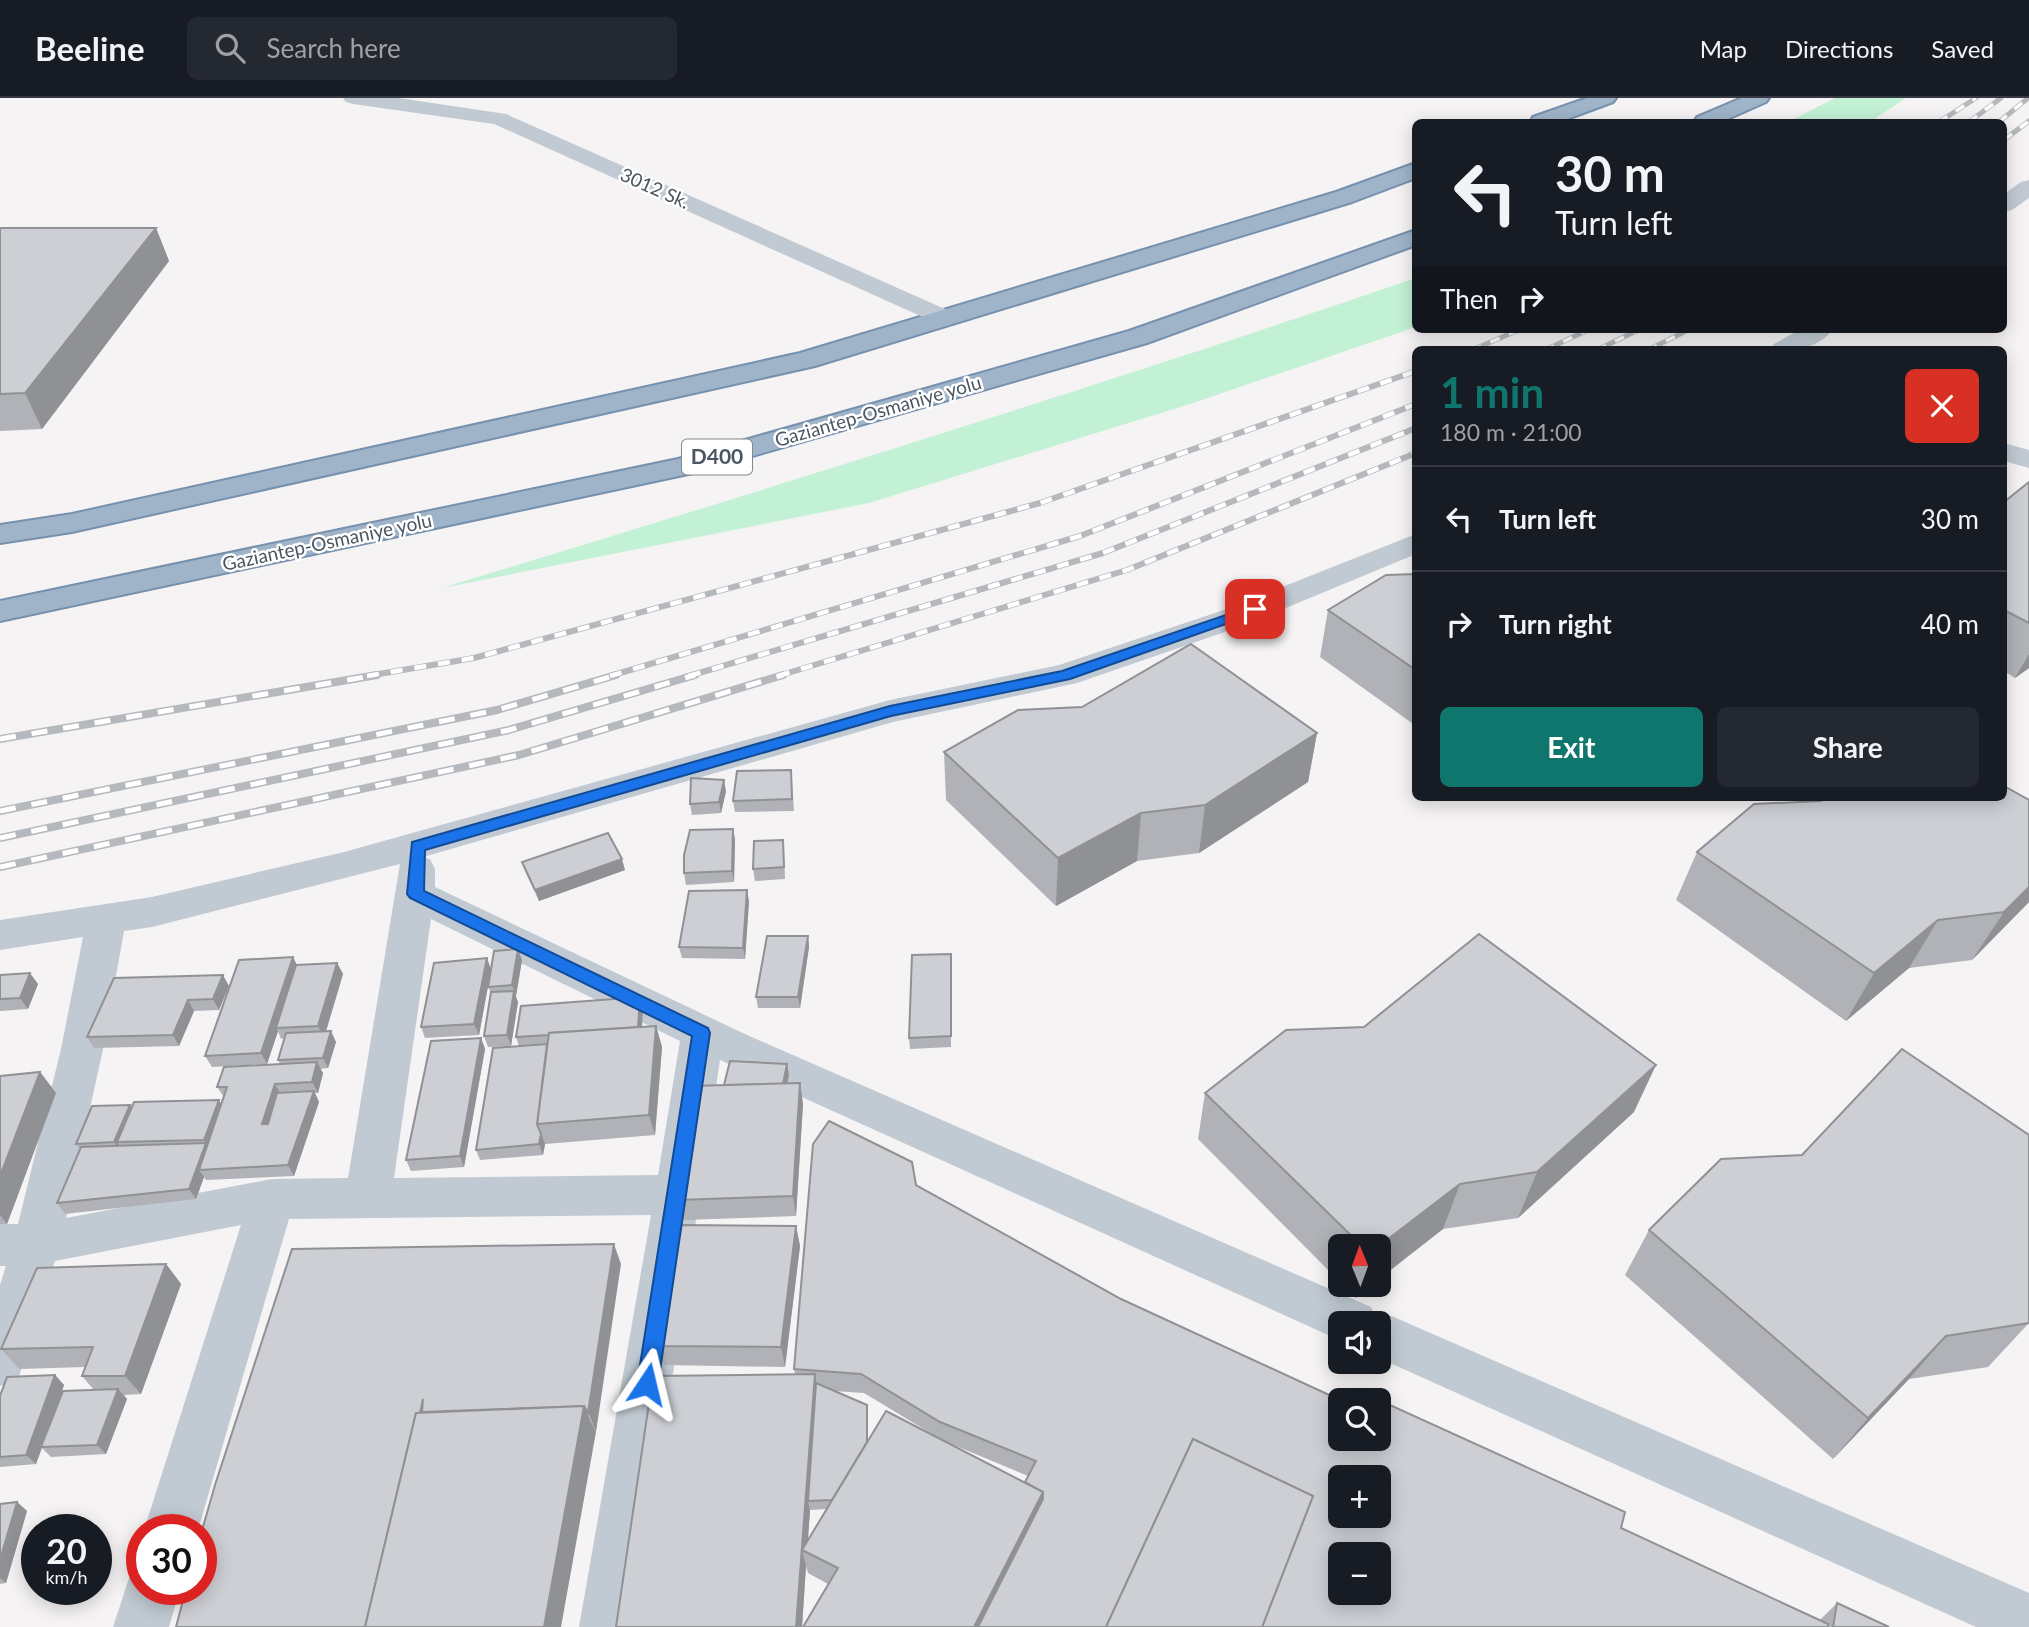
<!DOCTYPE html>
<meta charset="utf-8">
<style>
body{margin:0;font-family:Lato,sans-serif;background:#242831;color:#f1f3f6;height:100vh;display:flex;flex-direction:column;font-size:26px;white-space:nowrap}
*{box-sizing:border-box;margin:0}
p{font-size:23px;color:#9ea1a6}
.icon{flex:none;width:38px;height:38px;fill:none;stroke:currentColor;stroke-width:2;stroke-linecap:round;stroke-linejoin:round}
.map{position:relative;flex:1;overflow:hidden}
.panel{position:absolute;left:1412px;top:248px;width:595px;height:455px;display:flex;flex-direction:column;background:#171b24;border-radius:10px;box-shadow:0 4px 18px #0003}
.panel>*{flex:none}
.guide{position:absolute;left:1412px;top:21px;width:595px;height:214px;border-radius:10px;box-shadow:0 4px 18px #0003;background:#171b24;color:#f1f3f6;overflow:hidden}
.needle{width:46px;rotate:359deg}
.buttons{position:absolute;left:1328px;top:1136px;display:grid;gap:14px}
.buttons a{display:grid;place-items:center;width:63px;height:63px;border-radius:10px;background:#171b24;box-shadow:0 4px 18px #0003;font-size:35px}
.speed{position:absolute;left:21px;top:1416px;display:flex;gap:14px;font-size:35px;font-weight:700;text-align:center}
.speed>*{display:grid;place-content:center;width:91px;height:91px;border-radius:50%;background:#171b24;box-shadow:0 4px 18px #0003;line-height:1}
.speed small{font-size:18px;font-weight:400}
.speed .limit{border:10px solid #d22;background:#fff;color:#111}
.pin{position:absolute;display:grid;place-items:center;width:60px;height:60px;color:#fff;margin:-30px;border-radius:14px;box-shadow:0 4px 10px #0006}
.me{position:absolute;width:77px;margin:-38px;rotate:10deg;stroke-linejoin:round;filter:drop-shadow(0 0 5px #0008)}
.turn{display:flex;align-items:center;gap:24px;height:147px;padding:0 28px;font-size:32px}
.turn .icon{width:91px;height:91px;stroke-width:2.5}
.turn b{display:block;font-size:49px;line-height:60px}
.then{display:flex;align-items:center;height:66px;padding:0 28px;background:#0003;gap:14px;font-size:26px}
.round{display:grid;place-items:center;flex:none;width:74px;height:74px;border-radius:10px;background:#242831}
.overview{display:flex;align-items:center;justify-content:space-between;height:119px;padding:0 28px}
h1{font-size:42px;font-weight:700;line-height:52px;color:#0f766e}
.cta{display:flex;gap:14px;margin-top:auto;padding:14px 28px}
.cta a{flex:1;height:80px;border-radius:10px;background:#0f766e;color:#fff;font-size:28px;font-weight:700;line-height:80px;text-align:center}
.cta a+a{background:#242831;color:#f1f3f6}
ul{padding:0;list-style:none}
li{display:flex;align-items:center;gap:21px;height:105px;padding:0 28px;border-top:2px solid #363941}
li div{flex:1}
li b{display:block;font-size:26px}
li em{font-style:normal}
header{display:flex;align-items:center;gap:42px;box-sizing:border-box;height:98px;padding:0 35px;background:#171b24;border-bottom:2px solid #363941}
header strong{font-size:33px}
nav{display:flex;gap:38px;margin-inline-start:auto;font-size:24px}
.search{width:490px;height:63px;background:#242831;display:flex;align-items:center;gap:18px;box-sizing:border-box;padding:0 24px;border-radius:10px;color:#9ea1a6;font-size:26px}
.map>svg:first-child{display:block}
</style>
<header>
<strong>Beeline</strong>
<div class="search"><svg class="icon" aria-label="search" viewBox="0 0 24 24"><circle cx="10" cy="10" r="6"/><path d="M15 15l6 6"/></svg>Search here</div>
<nav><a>Map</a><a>Directions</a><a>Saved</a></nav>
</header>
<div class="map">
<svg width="2029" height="1529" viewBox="0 0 2029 1529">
<rect width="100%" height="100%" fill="#f5f3f3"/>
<g fill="#c3f1d5">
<polygon points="1835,0 1906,0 1870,24 1788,24"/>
<path d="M1416,180v49l-226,77 -321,99 -427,85c326,-99 651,-200 974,-310z"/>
</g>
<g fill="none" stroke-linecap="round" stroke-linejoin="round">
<g stroke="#7690ad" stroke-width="4">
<g id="trunk">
<polygon points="1587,0 1616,0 1613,4 1559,24 1530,24 1533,19"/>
<polygon points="1742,0 1769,0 1766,4 1721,24 1694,24 1697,19"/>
<polygon points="1416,65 1416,80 1352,104 815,268 72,434 0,445 0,427 72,416 800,255 1336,94"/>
<polygon points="1416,132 1416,147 1147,245 693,375 0,523 0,503 678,361 1129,233"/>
</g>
</g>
<g fill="#c1cad2" fill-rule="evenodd">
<polygon points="343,0 399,0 506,16 954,215 958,220 954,225 945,228 936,225 494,26 353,6 346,4"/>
<polygon points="2029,82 2029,100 2012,112 2004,114 2004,96 2021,84"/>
<path d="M1801,231h32c-15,21 -40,21 -63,21l4,-6z"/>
<polygon points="2004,345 2029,352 2029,370 2004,363"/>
<path d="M1416,436v20l-171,71 -168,58 -184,39 -470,135 7,2 5,10v18l312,148 624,272 3,6 5,-2 17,7 633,275v34h-53l-597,-269v-35h-39v17l-3,-1 -617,-279 -85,567h-56l72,-412 -362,4 -91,311h-54l97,-305 -186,36 -37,119 -18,6v-101l6,-19h-6v-42h18l43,-175 22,-112 -83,13v-30l152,-23 192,-45 546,-152 169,-35 162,-54zM400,766l-52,314 -76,1 -206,39 37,-169 21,-118 28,-4zM431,821l249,122 -22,134 -264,3z"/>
<polygon points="142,1468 142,1491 180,1491 169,1529 113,1529 132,1471"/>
</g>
<use href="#trunk" fill="#9fb4c9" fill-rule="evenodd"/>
<g stroke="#b5b8bd" stroke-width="5">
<g id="rail-far2">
<polyline points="1939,24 1976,0"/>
<polyline points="1969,24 2001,0"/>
<polyline points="1999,24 2028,0"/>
<polyline points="2004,42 2029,23"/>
<polyline points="1472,252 1521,231"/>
<polyline points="1545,252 1590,231"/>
<polyline points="1597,252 1640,231"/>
<polyline points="1648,252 1690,231"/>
</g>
</g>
<g stroke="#b5b8bd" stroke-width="6">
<g id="rail-far1">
<polyline points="367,578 474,560 1040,405 1416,273"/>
<polyline points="610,578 1080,438 1416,306"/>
<polyline points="689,578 1103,455 1416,330"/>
<polyline points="778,578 1127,472 1416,355"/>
</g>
</g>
<g stroke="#b5b8bd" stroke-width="8">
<g id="rail">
<polyline points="0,641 377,577"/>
<polyline points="0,713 497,612 616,577"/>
<polyline points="0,740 509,632 695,577"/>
<polyline points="0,769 519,657 783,577"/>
</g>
</g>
<use href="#rail-far2" stroke="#fff" stroke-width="3.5" stroke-dasharray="10" stroke-linecap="butt"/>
<use href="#rail-far1" stroke="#fff" stroke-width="4.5" stroke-dasharray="12" stroke-linecap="butt"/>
<use href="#rail" stroke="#fff" stroke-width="5" stroke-dasharray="16" stroke-linecap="butt"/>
</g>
<g fill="#b0b2b7" fill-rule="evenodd">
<polygon points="156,130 169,163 42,331 0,333 0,131"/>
<polygon points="2029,384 2029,570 2015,580 2004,573 2004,404"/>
<polygon points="1416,476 1416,628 1320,559 1328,512"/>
<polygon points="1317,635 1308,684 1199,755 1137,763 1056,808 946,702 944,654"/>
<polygon points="792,683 794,713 735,714 733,703"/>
<polygon points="726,693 721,715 692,717 690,706"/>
<polygon points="2029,702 2029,804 1972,862 1909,870 1846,923 1676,802 1697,754"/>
<polygon points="733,731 735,742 734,784 686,787 684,775"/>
<polygon points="784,754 785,781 755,783 753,771"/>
<polygon points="522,764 625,772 539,803 526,775"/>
<polygon points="749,803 745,861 682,860 679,849"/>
<polygon points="808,838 809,849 800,910 758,910 756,899"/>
<polygon points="293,859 297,867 337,865 343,876 326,934 336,944 328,970 320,971 323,975 318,995 315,995 319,1004 294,1078 206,1082 204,1079 196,1101 65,1116 57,1105 80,1052 76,1046 130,1007 132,1010 221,1006 224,999 217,989 280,966 278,962 284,940 281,941 278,933 267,966 212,969 205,958"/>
<polygon points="487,860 491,872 479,937 425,940 421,929"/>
<polygon points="522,862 516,898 515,898 518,904 511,948 488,949 484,938 491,895 488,889"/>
<polygon points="951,867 951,949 910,951 909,940"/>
<polygon points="0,877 38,886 28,911 0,913"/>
<polygon points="114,880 229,888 219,912 194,913 179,948 94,950 87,939"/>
<polygon points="640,899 643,911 642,929 656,928 662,949 655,1037 545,1046 543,1057 480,1062 476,1052 519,948 516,939"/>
<polygon points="481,940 485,951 464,1069 411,1073 406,1062"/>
<polygon points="787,966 789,977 787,986 800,985 803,1006 796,1118 683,1122 677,1102 724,987"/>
<polygon points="40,974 56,995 7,1126 0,1126 0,978"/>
<polygon points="1205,995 1634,1014 1518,1120 1443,1131 1379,1181 1379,1148 1340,1148 1340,1184 1198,1041"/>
<path d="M916,1087l205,114 699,321 17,-17 52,24h-1086l25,-43 -20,-11 -2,-7 -4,61h-186l179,-253 -1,-5zM834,1293l30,2 68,41 -64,6v-25l-1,-10zM949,1345l79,33 -3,6zM826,1411l-18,31 2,-30z"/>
<polygon points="796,1128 800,1148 785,1269 664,1267 658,1248"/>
<polygon points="1649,1132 2029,1225 1988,1269 1909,1281 1833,1361 1625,1177"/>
<polygon points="166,1166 181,1186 141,1296 124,1297 127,1301 106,1356 51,1359 42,1350 36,1366 0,1369 0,1298 55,1277 64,1287 50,1328 94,1292 82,1278 85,1269 19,1271 1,1251"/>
<polygon points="1343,1186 1372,1186 1356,1200"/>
<polygon points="17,1404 27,1413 6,1485 0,1486 0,1406"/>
</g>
<g fill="#909195">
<polygon points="156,130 169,163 42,331 25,295"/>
<polygon points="2029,556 2029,570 2015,580"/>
<polygon points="1317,635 1308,684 1199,755 1205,707"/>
<polygon points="724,682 726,693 721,715 719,704"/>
<polygon points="1141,715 1137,763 1056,808 1058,760"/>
<polygon points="733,731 735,742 734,784 732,773"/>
<polygon points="622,761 625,772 539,803 535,792"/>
<polygon points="2029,789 2029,804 1972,862 2004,814"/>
<polygon points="747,792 749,803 745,861 743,850"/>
<polygon points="1938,822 1909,870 1846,923 1874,875"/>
<polygon points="808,838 809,849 800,910 798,899"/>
<polygon points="518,851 522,862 516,898 512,887"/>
<polygon points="293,859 298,870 276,930 278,933 267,966 261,955"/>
<polygon points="487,860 491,872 479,937 474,926"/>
<polygon points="337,865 343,876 324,939 318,928"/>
<polygon points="30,875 38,886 28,911 20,900"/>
<polygon points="223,877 229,888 219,912 213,901"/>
<polygon points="514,893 518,904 511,948 507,937"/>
<polygon points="640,899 643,911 641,941 638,930"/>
<polygon points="188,902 194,913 179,948 173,937"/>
<polygon points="656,928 662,949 655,1037 649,1017"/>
<polygon points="331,933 336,944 328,970 323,960"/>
<polygon points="481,940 485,951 464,1069 460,1058"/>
<polygon points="317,964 323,975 318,995 312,984"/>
<polygon points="787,966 789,977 784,1001 782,990"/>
<polygon points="1656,967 1634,1014 1518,1120 1537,1074"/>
<polygon points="40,974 56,995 7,1126 0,1117 0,1078"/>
<polygon points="800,985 803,1006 796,1118 793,1098"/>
<polygon points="275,986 281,997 268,1037 262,1026"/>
<polygon points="314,993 319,1004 294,1078 288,1067"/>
<polygon points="219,1002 225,1013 211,1052 204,1042"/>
<polygon points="130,1007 137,1018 117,1044 123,1052 122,1055 114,1044"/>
<polygon points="541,1036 545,1046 543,1057 539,1046"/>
<polygon points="206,1045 213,1055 199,1072 204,1079 196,1101 189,1091"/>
<polygon points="1460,1086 1443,1131 1379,1181 1379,1148"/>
<polygon points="796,1128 800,1148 785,1269 781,1249"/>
<polygon points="614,1146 621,1166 596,1334 588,1315"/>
<polygon points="166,1166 181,1186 141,1296 125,1278"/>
<polygon points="1360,1186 1372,1186 1356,1200"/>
<polygon points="1946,1238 1909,1281 1833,1361 1868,1320"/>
<polygon points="815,1276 818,1295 808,1403 810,1412 807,1454 802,1452 806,1468 802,1529 796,1529"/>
<polygon points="55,1277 64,1287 36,1366 26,1357"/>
<polygon points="118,1291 127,1301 106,1356 97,1347"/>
<polygon points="867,1307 868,1317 868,1365 842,1410"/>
<polygon points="584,1308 596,1334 561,1529 544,1529"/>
<polygon points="1043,1394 1043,1419 987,1529 974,1529"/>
<polygon points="17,1404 27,1413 6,1485 0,1480 0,1462"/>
</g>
<g fill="#cdcfd5" stroke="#909195" stroke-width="2" fill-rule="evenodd">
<polygon points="1,130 156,130 25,295 0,296 0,131"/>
<polygon points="2029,384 2029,525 2004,512 2004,404"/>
<polygon points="1416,476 1416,572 1328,512 1386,477"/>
<polygon points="1191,546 1317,635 1205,707 1141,715 1058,760 944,654 1018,612 1082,609"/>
<polygon points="791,672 792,701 733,703 737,673"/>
<polygon points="691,680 724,682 719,704 690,706"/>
<polygon points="2004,688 2029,702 2029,789 2004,814 1938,822 1874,875 1697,754 1754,706 1821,703 1824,700 2004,700"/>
<polygon points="733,731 732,773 684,775 684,757 690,732"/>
<polygon points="608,735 622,761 535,792 522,764"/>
<polygon points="783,742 784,769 753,771 754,743"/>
<polygon points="747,792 743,850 679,849 689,793"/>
<polygon points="1479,836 1656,967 1537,1074 1460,1086 1379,1148 1362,1148 1205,995 1286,932 1364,929"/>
<polygon points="767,838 808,838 798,899 756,899"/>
<polygon points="518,851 512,887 488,889 494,853"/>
<polygon points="951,856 951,938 909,940 912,857"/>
<polygon points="293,859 261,955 205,958 239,862"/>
<polygon points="487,860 474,926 421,929 434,865"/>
<polygon points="337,865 318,928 276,930 296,867"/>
<polygon points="30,875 20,900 0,901 0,877"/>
<polygon points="223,877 213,901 188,902 173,937 87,939 114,880"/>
<polygon points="514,893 507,937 484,938 491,894"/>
<polygon points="640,899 638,929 549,935 549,937 516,939 521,908"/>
<polygon points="656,928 649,1017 537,1026 549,935"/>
<polygon points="331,933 323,960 278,962 286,935"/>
<polygon points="481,940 460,1058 406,1062 431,943"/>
<polygon points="547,946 537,1026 541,1036 539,1046 476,1052 493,950"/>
<polygon points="1902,951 2029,1037 2029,1225 1946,1238 1868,1320 1649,1132 1721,1061 1802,1057"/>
<polygon points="730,963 787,966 783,986 724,987"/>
<polygon points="317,964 312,984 275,986 262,1026 268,1026 277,995 314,993 288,1067 199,1072 227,989 217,989 224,969"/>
<polygon points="40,974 0,1078 0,978"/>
<polygon points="800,985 793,1098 677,1102 691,988"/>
<polygon points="219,1002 204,1042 117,1044 134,1004"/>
<polygon points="130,1007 114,1044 76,1046 92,1008"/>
<path d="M829,1023l83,41 4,23 205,114 219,101v38h39v-38l246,112 -4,16 207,96v3h-566l51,-131 -120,-57 -87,188h-128l65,-128v-7l-18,-10 11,-21 -96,-39 -79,-48 -67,-5 19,-225zM1340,1379h39v39h-39zM1340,1456h39v38h-39z"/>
<polygon points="206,1045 189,1091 57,1105 81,1049"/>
<polygon points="680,1127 796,1128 781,1249 658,1248"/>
<polygon points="614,1146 588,1315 584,1308 422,1314 423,1301 420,1315 416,1315 365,1529 176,1529 186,1491 201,1491 201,1436 215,1387 292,1151"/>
<polygon points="166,1166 125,1278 82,1278 93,1249 1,1251 37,1170"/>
<polygon points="815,1276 796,1529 616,1529 653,1278"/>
<polygon points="55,1277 26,1357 0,1359 0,1298 7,1279"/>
<polygon points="816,1285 867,1307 867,1344 832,1402 808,1403"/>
<polygon points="118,1291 97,1347 41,1349 63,1293"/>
<polygon points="1356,1292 1379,1302 1352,1302"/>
<polygon points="584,1308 544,1529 365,1529 416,1315"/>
<polygon points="886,1313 1043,1394 974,1529 803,1529 838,1470 802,1452"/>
<polygon points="1193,1341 1313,1398 1262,1529 1106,1529"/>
<polygon points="17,1404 0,1462 0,1406"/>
<polygon points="1837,1505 1889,1529 1833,1529"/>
</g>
<polygon fill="#1a73e8" stroke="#114b97" stroke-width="2" points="1255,507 1262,511 1260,514 1070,581 891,618 425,752 424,793 708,930 710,935 658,1286 655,1293 647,1296 640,1293 637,1286 692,938 410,800 407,796 412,744 890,608 1062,573"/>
<g text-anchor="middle" stroke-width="5" stroke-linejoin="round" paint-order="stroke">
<g font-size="19" fill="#4a5661" stroke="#fff">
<text transform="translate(655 90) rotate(24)" y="7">3012 Sk.</text>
<text transform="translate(878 313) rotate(-16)" y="7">Gaziantep-Osmaniye yolu</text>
<text transform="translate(327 444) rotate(-12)" y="7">Gaziantep-Osmaniye yolu</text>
</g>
<rect fill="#fff" stroke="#808990" stroke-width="2" x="682" y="341.5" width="70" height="35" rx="5"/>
<g font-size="21" font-weight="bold" fill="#4a5661">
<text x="717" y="366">D400</text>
</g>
</g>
</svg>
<div class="buttons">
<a><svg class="needle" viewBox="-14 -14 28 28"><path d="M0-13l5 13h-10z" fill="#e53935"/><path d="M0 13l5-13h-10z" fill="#9ea1a6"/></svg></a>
<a><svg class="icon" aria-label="sound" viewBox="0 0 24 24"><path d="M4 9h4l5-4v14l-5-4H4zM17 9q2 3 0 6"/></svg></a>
<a><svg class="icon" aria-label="search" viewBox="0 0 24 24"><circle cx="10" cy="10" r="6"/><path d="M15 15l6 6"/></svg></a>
<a>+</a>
<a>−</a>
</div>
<div class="speed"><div>20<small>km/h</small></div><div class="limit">30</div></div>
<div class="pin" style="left:1255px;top:511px;background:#d93025"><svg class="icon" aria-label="arrive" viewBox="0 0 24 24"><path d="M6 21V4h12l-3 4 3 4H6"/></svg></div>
<svg class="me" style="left:647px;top:1286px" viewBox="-20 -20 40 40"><path d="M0-17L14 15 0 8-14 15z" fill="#1a73e8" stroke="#fff" stroke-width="4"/></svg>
<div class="guide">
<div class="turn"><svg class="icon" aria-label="left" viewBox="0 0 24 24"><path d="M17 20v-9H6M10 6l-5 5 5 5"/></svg><div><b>30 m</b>Turn left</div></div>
<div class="then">Then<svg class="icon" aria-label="right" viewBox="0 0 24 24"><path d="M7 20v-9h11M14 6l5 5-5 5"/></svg></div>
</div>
<section class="panel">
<div class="overview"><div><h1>1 min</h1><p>180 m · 21:00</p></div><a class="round" style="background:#d93025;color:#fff"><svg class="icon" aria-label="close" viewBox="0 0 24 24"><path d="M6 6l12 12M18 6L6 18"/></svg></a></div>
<ul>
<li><svg class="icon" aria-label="left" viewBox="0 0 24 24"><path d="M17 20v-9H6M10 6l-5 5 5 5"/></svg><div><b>Turn left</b></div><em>30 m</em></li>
<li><svg class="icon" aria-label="right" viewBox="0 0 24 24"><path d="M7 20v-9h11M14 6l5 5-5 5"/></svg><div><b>Turn right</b></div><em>40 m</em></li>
</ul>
<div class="cta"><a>Exit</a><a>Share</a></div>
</section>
</div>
